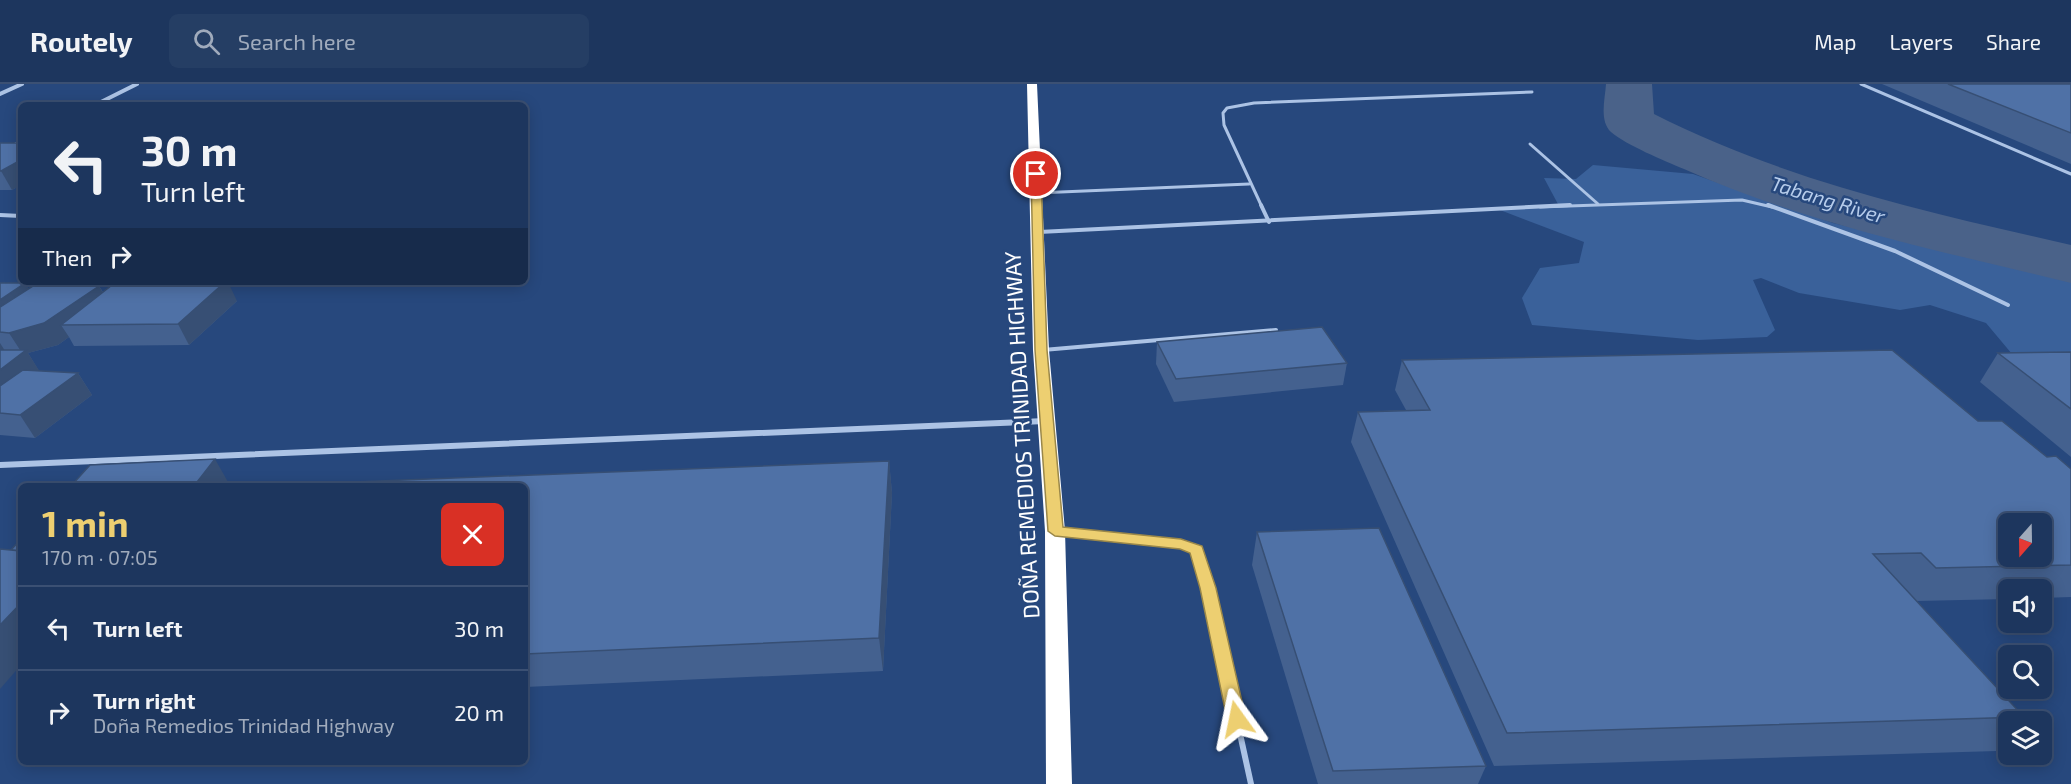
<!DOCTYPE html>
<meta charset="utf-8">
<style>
body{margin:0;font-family:"Exo 2",sans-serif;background:#253e64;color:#f1f3f6;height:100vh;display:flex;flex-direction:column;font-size:22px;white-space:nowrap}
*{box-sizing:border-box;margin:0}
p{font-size:20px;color:#a0abbc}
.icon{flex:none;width:33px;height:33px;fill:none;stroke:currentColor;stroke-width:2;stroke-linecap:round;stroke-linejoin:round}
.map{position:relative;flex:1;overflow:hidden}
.drawer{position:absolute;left:18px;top:399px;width:510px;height:282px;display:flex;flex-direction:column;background:#1d365e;border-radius:9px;box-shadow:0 3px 15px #0003,0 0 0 2px #3b5073}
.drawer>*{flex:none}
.hud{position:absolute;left:18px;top:18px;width:510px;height:183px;border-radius:9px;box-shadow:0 3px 15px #0003,0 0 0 2px #3b5073;background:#1d365e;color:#f1f3f6;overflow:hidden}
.needle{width:39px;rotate:200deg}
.controls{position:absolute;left:1998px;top:429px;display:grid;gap:12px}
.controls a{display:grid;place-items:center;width:54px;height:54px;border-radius:9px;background:#1d365e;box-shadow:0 3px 15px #0003,0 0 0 2px #3b5073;font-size:30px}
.pin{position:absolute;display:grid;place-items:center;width:51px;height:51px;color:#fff;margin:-26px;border:3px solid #fff;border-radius:50%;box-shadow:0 2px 6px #0007}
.me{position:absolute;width:66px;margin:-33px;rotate:348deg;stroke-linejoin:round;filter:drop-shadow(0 0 4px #0008)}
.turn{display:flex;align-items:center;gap:21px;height:126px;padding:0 24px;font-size:27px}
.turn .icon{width:78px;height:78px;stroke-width:2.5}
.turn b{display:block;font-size:42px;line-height:51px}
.then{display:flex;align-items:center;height:57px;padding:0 24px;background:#0003;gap:12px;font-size:22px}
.round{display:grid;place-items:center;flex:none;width:63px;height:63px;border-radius:9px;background:#253e64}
.overview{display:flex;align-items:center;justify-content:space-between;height:102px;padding:0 24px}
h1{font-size:36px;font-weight:700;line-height:45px;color:#edcf71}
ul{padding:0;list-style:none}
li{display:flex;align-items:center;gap:18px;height:84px;padding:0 24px;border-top:2px solid #3b5073}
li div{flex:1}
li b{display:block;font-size:22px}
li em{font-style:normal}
header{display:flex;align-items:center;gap:36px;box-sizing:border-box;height:84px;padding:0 30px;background:#1d365e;border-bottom:2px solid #3b5073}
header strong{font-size:28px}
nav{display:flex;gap:33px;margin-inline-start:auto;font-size:21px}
.search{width:420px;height:54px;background:#253e64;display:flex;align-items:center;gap:15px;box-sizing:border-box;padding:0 21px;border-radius:9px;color:#a0abbc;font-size:22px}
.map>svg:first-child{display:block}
</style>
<header>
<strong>Routely</strong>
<div class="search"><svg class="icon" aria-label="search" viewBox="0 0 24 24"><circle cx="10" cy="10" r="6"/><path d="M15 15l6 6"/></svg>Search here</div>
<nav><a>Map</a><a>Layers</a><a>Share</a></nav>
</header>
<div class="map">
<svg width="2071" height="700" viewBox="0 0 2071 700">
<rect width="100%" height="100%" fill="#27487d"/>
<polygon fill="#3a619a" points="1593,81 1693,90 1833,139 2071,195 2071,295 2012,270 1986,239 1930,221 1900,226 1799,209 1761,194 1753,196 1775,246 1767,253 1698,256 1532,241 1522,214 1540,184 1579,179 1584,158 1500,126 1559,122 1544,94 1576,95"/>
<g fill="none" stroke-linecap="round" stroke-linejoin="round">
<path fill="#4a6289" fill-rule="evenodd" d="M1606,0h46l2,30c132,67 273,98 417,131v38c-131,-32 -264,-59 -387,-114 -19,-8 -58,-24 -73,-37 -12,-11 -6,-33 -5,-48z"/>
<g stroke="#acc3e5" stroke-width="3">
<polyline points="1861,0 2071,90"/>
<polyline points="1530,60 1598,120"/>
<polyline points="1037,109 1249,100"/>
<polyline points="1262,123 1224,41 1223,29 1227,24 1254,19 1532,8"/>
<polyline points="1540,123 1742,116 1772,123"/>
</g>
<g stroke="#acc3e5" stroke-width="4">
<polyline points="1261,121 1269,138"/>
<polyline points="1768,121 1895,167 2008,221"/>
<polyline points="0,131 21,132"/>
<polyline points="1039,148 1570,121"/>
<polyline points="1043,266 1276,246"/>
</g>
<polyline stroke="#acc3e5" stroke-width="4.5" points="1061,448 1181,460 1195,465"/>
<polyline stroke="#acc3e5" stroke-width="6" points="1190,463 1196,465 1208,504 1251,700"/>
<g stroke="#acc3e5" stroke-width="4">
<polyline points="0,10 22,0"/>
<polyline points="95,21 137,0"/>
<polyline points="0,68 21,58"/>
</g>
<polyline stroke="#acc3e5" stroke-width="6" points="0,381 1045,337"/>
<polygon fill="#fff" fill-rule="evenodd" points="1027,0 1037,0 1049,266 1065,447 1072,700 1046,700 1045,447 1033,266"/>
</g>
<g fill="#44618f">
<polygon points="1882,0 2071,0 2071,80"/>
<polygon points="0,59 21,59 21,101 12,106 0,106"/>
<polygon points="0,199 25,199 28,205 99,202 103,208 237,217 189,261 74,262 69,253 58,261 28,269 39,287 78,289 92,311 35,354 0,351"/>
<polygon points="1157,258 1347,279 1343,301 1174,318 1156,280"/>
<polygon points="2071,268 2071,373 1980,298 1998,269"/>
<polygon points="1402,276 1978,337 2071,385 2071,513 2042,514 2042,506 2008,506 2008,515 1916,517 2024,633 2020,638 2008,638 2008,652 1997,667 1494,682 1351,358 1358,328 1406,326 1395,306"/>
<polygon points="889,377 892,409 883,587 525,603 525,402"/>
<polygon points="1257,448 1486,682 1478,700 1318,700 1252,481"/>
</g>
<g fill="#374f74">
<polygon points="21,76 21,101 12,106 1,87"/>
<polygon points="225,198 228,198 237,217 189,261 178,240"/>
<polygon points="25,199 38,220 0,246 0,216"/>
<polygon points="99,202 111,223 61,241 69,253 58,261 28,269 40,288 0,319 0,286 22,269 9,249"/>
<polygon points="0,259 7,270 0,274"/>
<polygon points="78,289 92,311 35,354 20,331"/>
<polygon points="215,375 228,398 226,402 194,402"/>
<polygon points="889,377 892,409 883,587 879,554"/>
<polygon points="21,519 21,581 0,605 0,541"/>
</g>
<g fill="#4f71a6" stroke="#374f74" stroke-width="1.5" fill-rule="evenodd">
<polygon points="1948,0 2071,0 2071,49"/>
<polygon points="0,59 21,59 21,76 1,87 0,87"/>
<polygon points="116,198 225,198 178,240 61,241"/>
<polygon points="0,199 25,199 0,216"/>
<polygon points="36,200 99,202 44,239 9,249 0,248 0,223"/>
<polygon points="1322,243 1347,279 1176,295 1157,258"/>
<polygon points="0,266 26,266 0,286"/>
<path d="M1892,266l86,71h24l45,36 9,-1 15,13v96l-135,3 -15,-15 -48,1 151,163 -517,16 -149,-321 72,-2 -28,-50zM2008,440h34v32h-34z"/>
<polygon points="2071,268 2071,325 1998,269"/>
<polygon points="23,286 78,289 20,331 0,329 0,302"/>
<polygon points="215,375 194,402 71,402 90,381"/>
<polygon points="889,377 879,554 525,570 525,402 252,402"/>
<polygon points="1379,444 1486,682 1333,687 1257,448"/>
<polygon points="21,455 21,467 11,466"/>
<polygon points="0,465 21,467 21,519 0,541"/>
</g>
<polygon fill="#edcf71" stroke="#9a8749" stroke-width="1.5" points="1036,87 1041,90 1047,266 1063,443 1181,455 1202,462 1216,504 1246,635 1243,640 1237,642 1230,640 1227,635 1200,504 1190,469 1180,465 1055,452 1048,447 1035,266 1031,90"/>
<g text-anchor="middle" stroke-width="5" stroke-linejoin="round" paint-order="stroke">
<g font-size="20" font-style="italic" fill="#b7cdec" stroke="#27487d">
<text transform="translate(1828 116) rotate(17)" y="7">Tabang River</text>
</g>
<g font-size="22" fill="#fff" stroke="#27487d">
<text transform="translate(1022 351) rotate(-93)" y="8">DOÑA REMEDIOS TRINIDAD HIGHWAY</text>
</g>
</g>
</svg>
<div class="controls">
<a><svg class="needle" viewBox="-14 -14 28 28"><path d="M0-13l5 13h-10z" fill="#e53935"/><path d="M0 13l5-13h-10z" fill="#a0abbc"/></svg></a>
<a><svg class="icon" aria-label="sound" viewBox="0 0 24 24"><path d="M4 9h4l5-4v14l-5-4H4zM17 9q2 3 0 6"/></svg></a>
<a><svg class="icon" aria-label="search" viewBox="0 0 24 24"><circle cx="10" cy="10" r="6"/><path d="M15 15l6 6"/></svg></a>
<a><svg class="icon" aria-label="layers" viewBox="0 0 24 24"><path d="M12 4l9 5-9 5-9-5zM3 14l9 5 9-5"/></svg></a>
</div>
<div class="pin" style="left:1036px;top:90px;background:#d93025"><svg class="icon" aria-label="arrive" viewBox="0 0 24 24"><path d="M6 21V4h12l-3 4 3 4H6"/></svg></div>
<svg class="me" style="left:1237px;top:635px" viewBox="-20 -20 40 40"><path d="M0-17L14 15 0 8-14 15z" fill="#edcf71" stroke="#fff" stroke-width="4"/></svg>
<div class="hud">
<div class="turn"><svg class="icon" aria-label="left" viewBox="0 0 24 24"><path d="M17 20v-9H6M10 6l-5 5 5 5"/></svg><div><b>30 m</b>Turn left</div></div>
<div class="then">Then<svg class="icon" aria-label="right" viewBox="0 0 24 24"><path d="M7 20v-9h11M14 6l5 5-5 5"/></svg></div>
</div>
<section class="drawer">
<div class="overview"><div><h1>1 min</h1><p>170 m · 07:05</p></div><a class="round" style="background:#d93025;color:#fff"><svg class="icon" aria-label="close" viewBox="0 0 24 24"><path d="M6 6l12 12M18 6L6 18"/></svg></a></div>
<ul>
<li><svg class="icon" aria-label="left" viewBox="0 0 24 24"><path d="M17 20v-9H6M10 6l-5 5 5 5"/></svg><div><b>Turn left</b></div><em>30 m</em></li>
<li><svg class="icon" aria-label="right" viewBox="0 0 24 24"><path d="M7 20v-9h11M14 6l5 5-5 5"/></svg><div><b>Turn right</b><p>Doña Remedios Trinidad Highway</p></div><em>20 m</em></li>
</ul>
</section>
</div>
